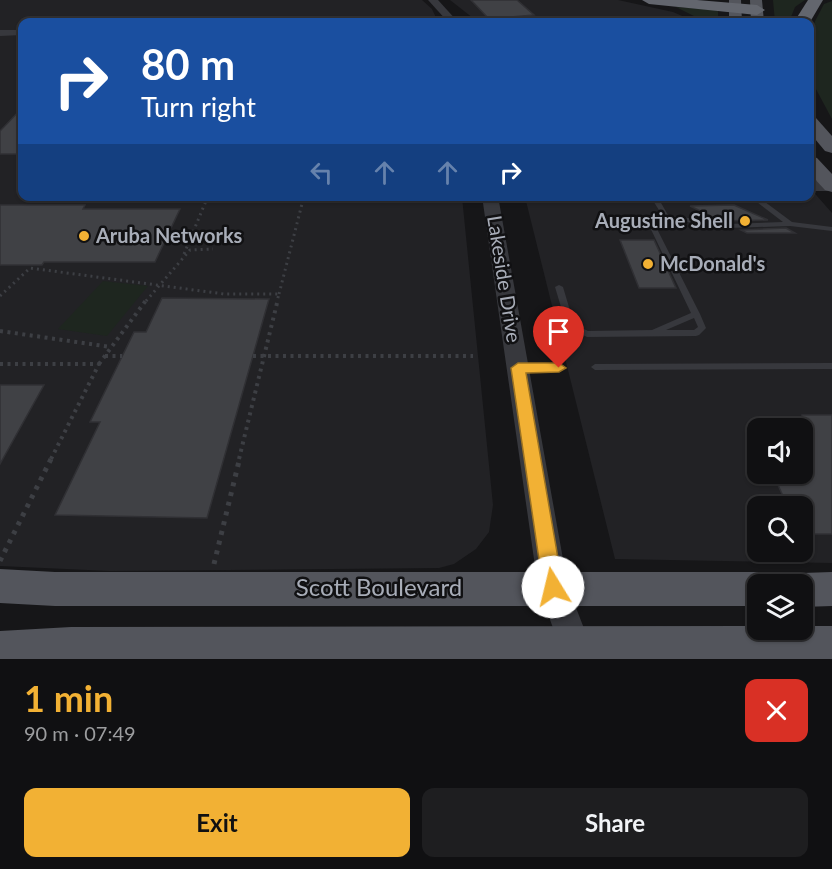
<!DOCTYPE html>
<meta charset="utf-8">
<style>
body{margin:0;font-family:Lato,sans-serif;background:#1e1e20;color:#f1f3f6;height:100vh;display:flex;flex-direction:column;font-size:22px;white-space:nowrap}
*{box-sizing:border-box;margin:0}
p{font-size:20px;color:#9c9d9f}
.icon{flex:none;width:33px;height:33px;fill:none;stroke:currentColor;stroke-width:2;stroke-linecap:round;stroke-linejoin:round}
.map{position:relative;height:659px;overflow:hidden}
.sheet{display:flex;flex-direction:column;background:#101012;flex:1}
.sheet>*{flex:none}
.top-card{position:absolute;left:18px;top:18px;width:796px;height:183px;border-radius:12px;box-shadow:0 2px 4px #0004,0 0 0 2px #303032;background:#1a4fa0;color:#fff;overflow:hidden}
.fabs{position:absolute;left:747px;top:418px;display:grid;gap:12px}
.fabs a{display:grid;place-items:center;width:66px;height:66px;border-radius:12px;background:#101012;box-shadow:0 2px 4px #0004,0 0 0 2px #303032;font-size:30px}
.pin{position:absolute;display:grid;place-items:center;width:51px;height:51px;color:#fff;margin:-62px -26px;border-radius:50% 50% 50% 0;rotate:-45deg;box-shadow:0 0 6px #0007}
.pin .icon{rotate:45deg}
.me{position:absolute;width:66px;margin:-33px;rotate:351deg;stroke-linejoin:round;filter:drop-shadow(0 0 4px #0008)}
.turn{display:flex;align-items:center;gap:21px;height:126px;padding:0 24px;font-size:27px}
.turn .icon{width:78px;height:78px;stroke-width:2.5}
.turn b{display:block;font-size:42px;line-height:51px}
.lanes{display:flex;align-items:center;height:57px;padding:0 24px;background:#0003;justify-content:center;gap:30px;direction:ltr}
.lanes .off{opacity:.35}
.round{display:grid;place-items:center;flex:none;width:63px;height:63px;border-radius:12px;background:#1e1e20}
.headline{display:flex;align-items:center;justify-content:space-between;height:102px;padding:0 24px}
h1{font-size:36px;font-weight:700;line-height:45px;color:#f2b134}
.primary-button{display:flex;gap:12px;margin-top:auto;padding:12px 24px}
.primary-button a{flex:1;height:69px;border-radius:12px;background:#f2b134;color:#111;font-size:24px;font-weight:700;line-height:69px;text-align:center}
.primary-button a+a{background:#1e1e20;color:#f1f3f6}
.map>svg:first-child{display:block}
</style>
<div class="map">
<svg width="832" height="659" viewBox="0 0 832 659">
<rect width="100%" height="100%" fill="#161618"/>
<g fill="#222225" fill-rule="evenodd">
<polygon points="0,0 422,0 432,9 438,22 22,22 22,196 462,197 493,505 489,532 476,549 454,564 439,568 110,571 0,566"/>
<polygon points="450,0 618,0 673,12 696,22 478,22"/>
<path d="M810,188l22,25v350l-217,-4 -90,-362 285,-1zM758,429h44v45h-44zM758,507h44v45h-44z"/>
</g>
<g fill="#1e261f">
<polygon points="773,0 805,0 795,7 789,22 775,22"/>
<polygon points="832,1 832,119 810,78 810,31 824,4"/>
<polygon points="676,7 718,10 718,22 706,22"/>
<polygon points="103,281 148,286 107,336 58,329"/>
</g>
<g fill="#404145" stroke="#303034" stroke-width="1.5">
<polygon points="471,0 517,0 534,15 489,19"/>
<polygon points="22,108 22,154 0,154 0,131"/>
<polygon points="0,205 85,205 83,209 180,209 155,262 44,262 42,265 0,265"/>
<polygon points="734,205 768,220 721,221 690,206"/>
<polygon points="786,228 795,233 747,233 741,230"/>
<polygon points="620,240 654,240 676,288 639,288"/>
<polygon points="162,298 269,299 207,518 55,515 100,422 90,422 134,332 146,332"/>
<polygon points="0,385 44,385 0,464"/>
<polygon points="802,415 832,415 832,534 813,534 802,507 788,507 773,474 802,474"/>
</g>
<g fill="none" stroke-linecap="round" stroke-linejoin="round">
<g stroke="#3d3f44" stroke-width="3" stroke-dasharray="2 4" stroke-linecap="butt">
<polyline points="184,254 208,196"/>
<polyline points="279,294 304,196"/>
<polyline points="0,296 30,268 224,294 279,294 277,301"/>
<polyline points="146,301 190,250 213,249"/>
</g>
<g stroke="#3d3f44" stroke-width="4" stroke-dasharray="3 4.5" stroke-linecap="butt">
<polyline points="0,331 111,347"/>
<polyline points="105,356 122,356"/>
<polyline points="253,356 473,356"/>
<polyline points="0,364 99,364 51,459"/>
<polyline points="99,364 147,299"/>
<polyline points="239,459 278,299"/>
</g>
<g stroke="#3d3f44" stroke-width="5" stroke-dasharray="4 6" stroke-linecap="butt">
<polyline points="0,561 52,457"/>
<polyline points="214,564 240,457"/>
</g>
<g fill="#37383d" fill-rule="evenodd">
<polygon points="558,21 635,21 637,22 557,22"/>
<polygon points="650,196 657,196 668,215 729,224 783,222 749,196 757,196 792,222 832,227 832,231 790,226 729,228 666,219 664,218"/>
<path d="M650,219l3,2 47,93 6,14 -7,7 -3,1 -109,1 -20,-10 -12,-40 4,-2 4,2 11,37 14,7 64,-1 39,-17 -44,-92zM694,318l4,9 -4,3h-28z"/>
<polygon points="832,363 832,369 595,370 591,367 595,364"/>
<polygon points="519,365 559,365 563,368 559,371 516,370 515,368"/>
</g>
<polygon fill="#37383d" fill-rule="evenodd" points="0,30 22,30 22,35 0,36"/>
<g fill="#37383d" fill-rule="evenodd">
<polygon points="428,0 438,0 458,22 448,22"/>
<rect x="810" y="181" width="22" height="10"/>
<polygon points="482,196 498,196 568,587 590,644 585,655 574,659 563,655 538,587"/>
</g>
<g fill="#53555c" fill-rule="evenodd">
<polygon points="729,0 741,0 742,22 729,22"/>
<polygon points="750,0 762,0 764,22 751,22"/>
<polygon points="810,117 816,118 832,136 832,153 825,151 810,133"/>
<polygon points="810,156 817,158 832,174 832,192 825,190 810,174"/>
<polygon points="0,569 55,572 758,572 772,577 775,585 758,585 758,606 55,606 0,603"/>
<polygon points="832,572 832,606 802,607 802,585 785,585 788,578 802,573"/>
<polygon points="758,626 758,630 802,630 802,626 832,626 832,659 0,659 0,631 71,627"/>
</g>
<g fill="#63666e" fill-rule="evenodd">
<polygon points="642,0 697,0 757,5 765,10 757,15 649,4"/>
<polygon points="808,0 823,0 810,22 794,22"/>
</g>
</g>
<polygon fill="#f2b134" stroke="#9d7322" stroke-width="1.5" points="518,363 559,363 566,368 559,372 526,373 563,587 560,594 553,596 546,594 543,587 511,368"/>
<g fill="#f2b134" stroke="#111113" stroke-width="2">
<circle cx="745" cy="221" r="6"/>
<circle cx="84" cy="236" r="6"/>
<circle cx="648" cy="264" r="6"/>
</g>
<g text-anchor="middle" stroke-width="5" stroke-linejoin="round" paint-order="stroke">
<g font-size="20" font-weight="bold" fill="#a8adb8" stroke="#111113" text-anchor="start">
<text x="733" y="228" text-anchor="end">Augustine Shell</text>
<text x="96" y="243">Aruba Networks</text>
<text x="660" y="271">McDonald's</text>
</g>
<g font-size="20" fill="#a8adb8" stroke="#111113">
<text transform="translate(504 279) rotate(81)" y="7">Lakeside Drive</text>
</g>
<g font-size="24" fill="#a8adb8" stroke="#111113">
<text x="379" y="596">Scott Boulevard</text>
</g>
</g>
</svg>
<div class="fabs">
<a><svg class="icon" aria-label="sound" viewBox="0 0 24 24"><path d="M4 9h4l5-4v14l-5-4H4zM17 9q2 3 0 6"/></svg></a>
<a><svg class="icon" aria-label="search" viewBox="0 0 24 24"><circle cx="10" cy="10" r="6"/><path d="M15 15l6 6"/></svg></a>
<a><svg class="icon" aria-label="layers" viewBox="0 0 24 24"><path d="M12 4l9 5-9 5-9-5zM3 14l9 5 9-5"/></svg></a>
</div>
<div class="pin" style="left:559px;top:368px;background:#d93025"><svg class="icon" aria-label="arrive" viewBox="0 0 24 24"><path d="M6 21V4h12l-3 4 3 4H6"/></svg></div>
<svg class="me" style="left:553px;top:587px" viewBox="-20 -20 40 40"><circle r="19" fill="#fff"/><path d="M0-13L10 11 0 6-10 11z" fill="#f2b134"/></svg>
<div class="top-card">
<div class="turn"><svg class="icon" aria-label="right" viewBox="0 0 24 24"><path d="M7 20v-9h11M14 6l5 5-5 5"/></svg><div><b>80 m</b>Turn right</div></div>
<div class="lanes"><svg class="icon off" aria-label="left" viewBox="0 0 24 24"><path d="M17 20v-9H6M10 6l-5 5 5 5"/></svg><svg class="icon off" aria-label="ahead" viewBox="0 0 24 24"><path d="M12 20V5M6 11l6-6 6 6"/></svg><svg class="icon off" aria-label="ahead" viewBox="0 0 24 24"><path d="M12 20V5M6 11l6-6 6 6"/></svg><svg class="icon" aria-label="right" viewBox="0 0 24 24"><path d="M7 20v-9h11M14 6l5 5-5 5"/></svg></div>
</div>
</div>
<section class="sheet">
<div class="headline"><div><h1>1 min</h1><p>90 m · 07:49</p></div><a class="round" style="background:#d93025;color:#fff"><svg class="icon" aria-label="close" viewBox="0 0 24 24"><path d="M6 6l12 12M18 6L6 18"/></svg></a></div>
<div class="primary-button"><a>Exit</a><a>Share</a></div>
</section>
